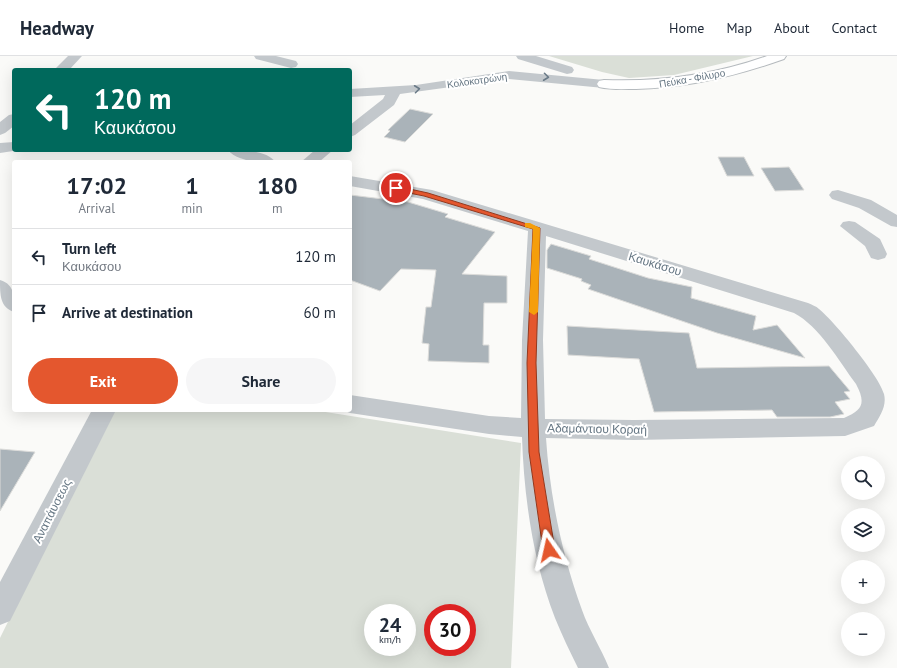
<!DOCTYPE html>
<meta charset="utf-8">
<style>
body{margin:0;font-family:"PT Sans",sans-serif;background:#f6f6f7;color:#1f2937;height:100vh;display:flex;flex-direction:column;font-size:15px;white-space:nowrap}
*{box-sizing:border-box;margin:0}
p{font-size:13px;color:#747a83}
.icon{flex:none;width:22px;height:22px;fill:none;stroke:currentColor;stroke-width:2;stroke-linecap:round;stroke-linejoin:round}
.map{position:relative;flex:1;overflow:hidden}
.panel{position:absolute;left:12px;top:104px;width:340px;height:252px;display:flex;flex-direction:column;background:#fff;border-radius:4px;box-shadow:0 4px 16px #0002}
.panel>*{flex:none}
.hud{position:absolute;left:12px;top:12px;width:340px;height:84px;border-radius:4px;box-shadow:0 4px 16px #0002;background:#00695c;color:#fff;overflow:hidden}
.buttons{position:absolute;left:841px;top:400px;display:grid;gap:8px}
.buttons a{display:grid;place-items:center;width:44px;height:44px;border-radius:50%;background:#fff;box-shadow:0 4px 16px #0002;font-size:20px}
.speed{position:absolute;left:364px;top:548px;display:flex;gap:8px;font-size:20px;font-weight:700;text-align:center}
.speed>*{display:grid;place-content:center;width:52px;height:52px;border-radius:50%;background:#fff;box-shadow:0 4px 16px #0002;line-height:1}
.speed small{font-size:10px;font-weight:400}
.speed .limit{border:6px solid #d22;background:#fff;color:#111}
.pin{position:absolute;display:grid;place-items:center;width:34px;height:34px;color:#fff;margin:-17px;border:2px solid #fff;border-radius:50%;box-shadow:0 1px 4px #0007}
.me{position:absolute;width:44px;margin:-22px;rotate:349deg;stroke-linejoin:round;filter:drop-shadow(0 0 3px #0008)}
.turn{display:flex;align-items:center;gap:14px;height:84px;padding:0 16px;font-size:18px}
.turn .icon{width:52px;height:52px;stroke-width:2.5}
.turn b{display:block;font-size:28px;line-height:34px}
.eta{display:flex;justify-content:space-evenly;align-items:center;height:68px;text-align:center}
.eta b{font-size:24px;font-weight:600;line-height:28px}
.button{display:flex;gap:8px;margin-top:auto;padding:8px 16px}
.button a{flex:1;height:46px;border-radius:24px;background:#e4572e;color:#fff;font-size:16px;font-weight:600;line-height:46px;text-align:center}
.button a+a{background:#f6f6f7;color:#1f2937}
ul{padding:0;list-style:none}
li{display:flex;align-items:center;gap:12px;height:56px;padding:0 16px;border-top:1px solid #e0e1e3}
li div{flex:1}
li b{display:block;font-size:15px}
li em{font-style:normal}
header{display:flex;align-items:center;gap:24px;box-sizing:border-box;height:56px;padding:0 20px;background:#fff;border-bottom:1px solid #e0e1e3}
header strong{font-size:19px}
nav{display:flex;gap:22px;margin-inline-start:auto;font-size:14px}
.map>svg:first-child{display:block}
</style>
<header>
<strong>Headway</strong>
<nav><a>Home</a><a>Map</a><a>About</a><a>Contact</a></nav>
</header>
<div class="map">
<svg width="897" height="612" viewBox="0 0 897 612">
<rect width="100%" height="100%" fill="#fafaf8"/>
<g fill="#dadfd7" fill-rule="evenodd">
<polygon points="549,0 753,0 674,19 629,22 602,16"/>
<path d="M115,354h198l208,33 -10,225h-511v-30l107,-217zM373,557h34v34h-34zM433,557h34v34h-34z"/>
</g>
<g fill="#aab3b9" stroke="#dcdcda">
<polygon points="410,53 433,58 405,86 384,81 390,75 388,74"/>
<polygon points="718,101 744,101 754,120 727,120"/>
<polygon points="789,111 804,134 775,135 761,112"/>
<polygon points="350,139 408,146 448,158 445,161 495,176 462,218 507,220 507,247 484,247 483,289 489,289 489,307 428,305 429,288 422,287 426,251 431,251 436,214 401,213 380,235 350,224"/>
<polygon points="551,188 591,200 589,203 648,222 692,231 691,242 756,260 753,274 777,269 805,302 717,277 588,233 591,229 581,225 582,223 547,212 547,194"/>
<polygon points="567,270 689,277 697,312 829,310 850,335 844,336 850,343 835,346 844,358 830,361 777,361 772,354 654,356 639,303 568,299"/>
<polygon points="0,393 35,396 0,455"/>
</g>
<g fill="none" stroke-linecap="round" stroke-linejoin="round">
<g stroke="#b5babe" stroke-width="2">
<path id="major" d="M767,0h19l-2,3c-48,17 -97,29 -148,30 -12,0 -25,1 -37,-2l-2,-3 2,-3 5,-1c56,2 110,-5 163,-24z"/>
</g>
<g fill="#c3c8cc" fill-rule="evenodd">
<polygon points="68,0 82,0 69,14 54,14"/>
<polygon points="254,0 276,0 296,5 298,8 296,11 291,12 256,3"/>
<polygon points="516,0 536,0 572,11 574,14 572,17 567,18 518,3"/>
<polygon points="509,15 604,24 609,25 611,28 609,31 604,32 509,23 400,38 394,49 355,79 350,81 350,69 383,43 385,39 350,41 350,33 416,29"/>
<polygon points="14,58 14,70 5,77 0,79 0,66 9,59"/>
<polygon points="14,86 14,94 20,94 0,97 0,87"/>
<path d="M228,94c13,0 39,0 47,12 -13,0 -38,0 -47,-12z"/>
<polygon points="315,94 333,94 319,106 301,106"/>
<path d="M350,120l82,14 376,113c4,2 8,3 11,6 15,12 61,68 65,85 3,12 -4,22 -10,32l-29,10 -211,4 -88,-2c4,59 16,117 36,172 7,20 19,38 27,58h-31c-8,-16 -16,-33 -23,-50 -22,-57 -31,-120 -33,-181l-33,-3 -139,-21 -8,-3h8v-15l139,21 32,2 1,-78 6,-109 -105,-32 -73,-13zM546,180l248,77c25,13 45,48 62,71 10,19 7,26 -12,34l-210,2 -89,-1 -2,-79z"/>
<polygon points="838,134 871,144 897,159 897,171 891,170 859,152 832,143 829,139 832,135"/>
<polygon points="849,165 855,166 880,183 887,198 885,202 878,204 871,202 865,190 840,170 843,166"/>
<path d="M0,224c16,5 14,18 14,32 -14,-5 -14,-17 -14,-32z"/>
<polygon points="92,354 116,354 10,565 0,569 0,526"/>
</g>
<use href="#major" fill="#fff" fill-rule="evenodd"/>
</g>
<defs><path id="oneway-chevron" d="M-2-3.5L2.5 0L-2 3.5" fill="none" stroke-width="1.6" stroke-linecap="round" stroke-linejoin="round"/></defs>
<g stroke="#6a7a87">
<use href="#oneway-chevron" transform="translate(546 21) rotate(7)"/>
<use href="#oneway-chevron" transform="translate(417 33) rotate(-7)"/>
</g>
<polygon fill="#e4572e" stroke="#94391e" points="396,130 428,137 540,172 536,307 539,396 555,494 553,497 549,499 545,497 543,494 529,396 527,307 533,173 424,140 394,134 394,131"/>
<polygon fill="#f59e0b" points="525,167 530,167 540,172 538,256 534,259 529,256 533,173 525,171"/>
<g text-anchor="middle" stroke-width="4" stroke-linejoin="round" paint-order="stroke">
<g font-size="10" fill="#657683" stroke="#fff">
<text transform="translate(692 22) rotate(-10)" y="4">Πεύκα - Φίλυρο</text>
<text transform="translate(477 24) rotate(-8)" y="4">Κολοκοτρώνη</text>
</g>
<g font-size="12" fill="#657683" stroke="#fff">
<text transform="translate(655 208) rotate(17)" y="4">Καυκάσου</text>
<text transform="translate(597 373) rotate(1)" y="4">Αδαμάντιου Κοραή</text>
<text transform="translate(52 455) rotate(-63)" y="4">Αναπάυσεως</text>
</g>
</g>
</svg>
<div class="buttons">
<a><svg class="icon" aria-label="search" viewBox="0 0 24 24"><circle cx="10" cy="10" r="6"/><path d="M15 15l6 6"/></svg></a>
<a><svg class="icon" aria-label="layers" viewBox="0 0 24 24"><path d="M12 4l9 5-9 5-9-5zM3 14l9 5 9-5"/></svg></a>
<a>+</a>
<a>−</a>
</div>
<div class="speed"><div>24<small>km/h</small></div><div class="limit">30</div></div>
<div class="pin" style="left:396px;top:132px;background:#d93025"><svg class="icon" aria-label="arrive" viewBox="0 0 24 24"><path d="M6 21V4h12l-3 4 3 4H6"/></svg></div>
<svg class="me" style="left:549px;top:494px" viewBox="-20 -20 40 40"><path d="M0-17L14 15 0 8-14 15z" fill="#e4572e" stroke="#fff" stroke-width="4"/></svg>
<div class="hud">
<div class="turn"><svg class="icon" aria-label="left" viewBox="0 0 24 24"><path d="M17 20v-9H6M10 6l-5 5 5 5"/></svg><div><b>120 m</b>Καυκάσου</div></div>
</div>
<section class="panel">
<div class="eta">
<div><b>17:02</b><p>Arrival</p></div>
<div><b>1</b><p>min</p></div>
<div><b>180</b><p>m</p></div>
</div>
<ul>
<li><svg class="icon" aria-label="left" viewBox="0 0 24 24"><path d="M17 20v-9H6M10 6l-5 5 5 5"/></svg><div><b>Turn left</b><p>Καυκάσου</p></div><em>120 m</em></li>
<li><svg class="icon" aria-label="arrive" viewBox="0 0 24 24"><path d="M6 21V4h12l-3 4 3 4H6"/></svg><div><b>Arrive at destination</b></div><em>60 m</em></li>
</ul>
<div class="button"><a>Exit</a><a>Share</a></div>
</section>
</div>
